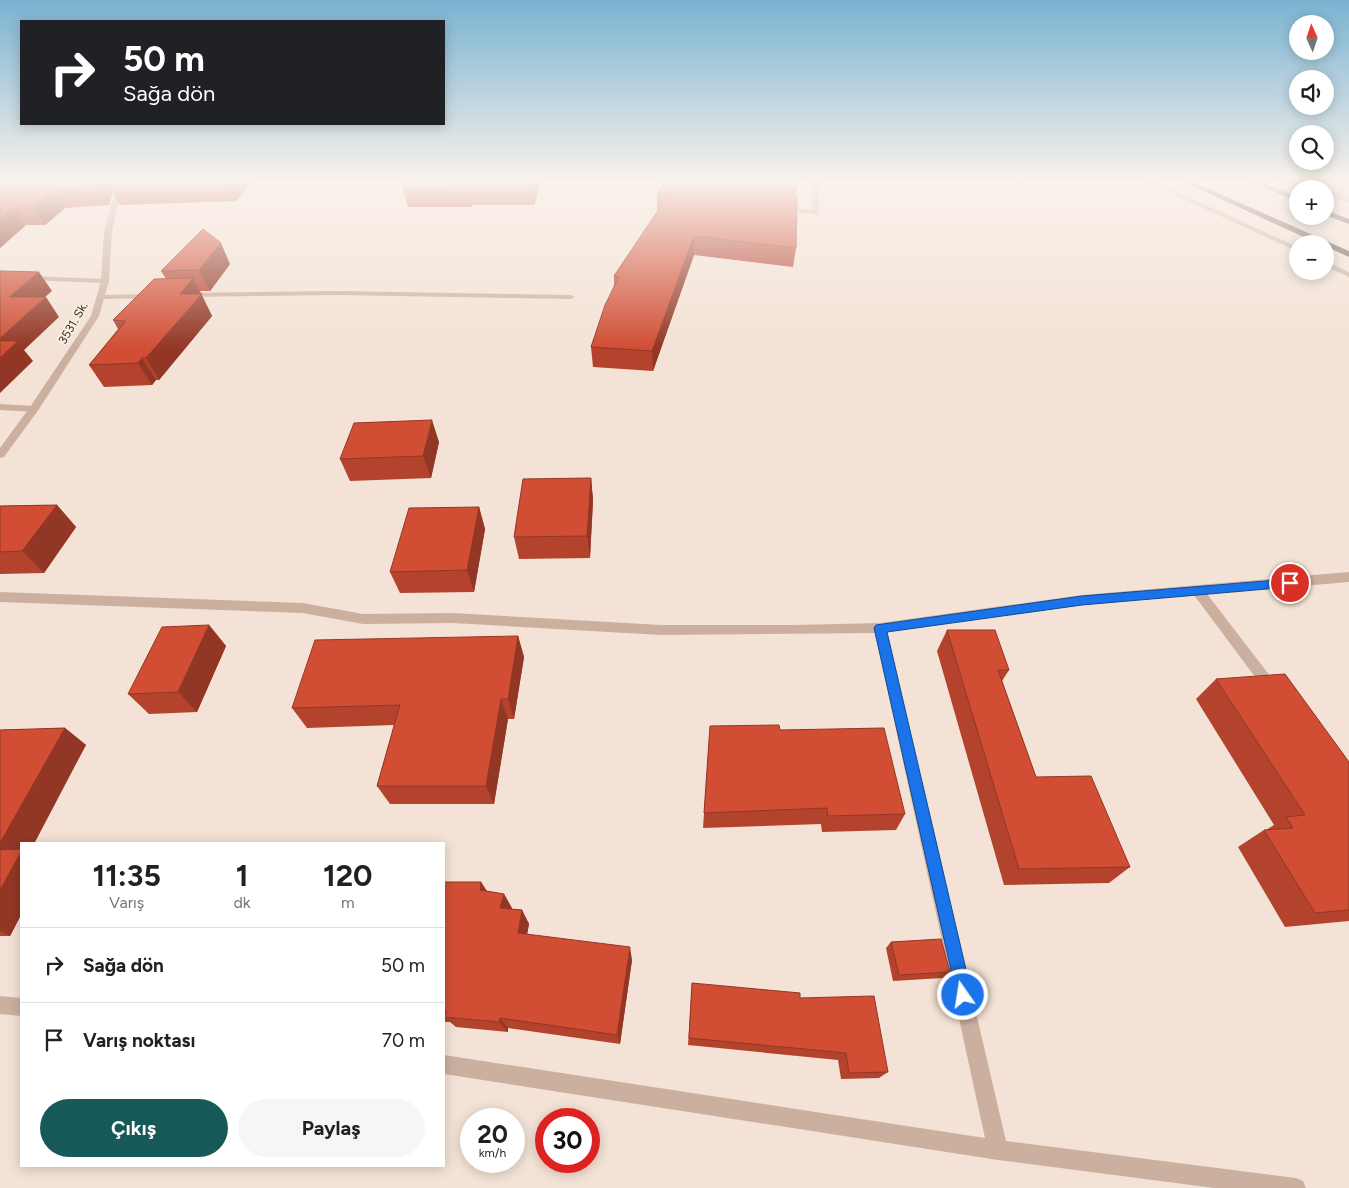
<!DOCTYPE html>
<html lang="tr">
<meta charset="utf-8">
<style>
body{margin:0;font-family:Figtree,sans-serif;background:#f6f6f6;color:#202124;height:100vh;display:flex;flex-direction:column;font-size:19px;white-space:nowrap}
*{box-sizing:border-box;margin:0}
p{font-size:16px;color:#757577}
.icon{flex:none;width:28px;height:28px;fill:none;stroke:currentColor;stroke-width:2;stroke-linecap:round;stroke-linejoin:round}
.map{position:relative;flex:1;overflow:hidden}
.drawer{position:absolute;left:20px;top:842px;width:425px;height:325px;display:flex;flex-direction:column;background:#fff;border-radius:0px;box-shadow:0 2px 12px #0003}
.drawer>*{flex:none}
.hud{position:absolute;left:20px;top:20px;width:425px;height:105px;border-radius:0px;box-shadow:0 2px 12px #0003;background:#202124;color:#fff;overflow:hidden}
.needle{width:32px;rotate:357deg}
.buttons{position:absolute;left:1289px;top:15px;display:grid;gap:10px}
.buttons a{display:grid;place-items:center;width:45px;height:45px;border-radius:50%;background:#fff;box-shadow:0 2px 12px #0003;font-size:25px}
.speed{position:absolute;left:460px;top:1108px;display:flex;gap:10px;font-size:25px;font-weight:700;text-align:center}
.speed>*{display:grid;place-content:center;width:65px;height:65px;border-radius:50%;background:#fff;box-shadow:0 2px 12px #0003;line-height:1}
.speed small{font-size:12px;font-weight:400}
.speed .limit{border:8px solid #d22;background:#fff;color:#111}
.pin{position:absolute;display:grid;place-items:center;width:42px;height:42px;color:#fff;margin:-21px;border:2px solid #fff;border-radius:50%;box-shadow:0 1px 5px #0007}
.me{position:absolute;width:55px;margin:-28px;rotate:347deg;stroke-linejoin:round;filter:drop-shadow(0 0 4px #0008)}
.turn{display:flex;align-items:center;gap:18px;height:105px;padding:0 20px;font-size:22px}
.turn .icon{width:65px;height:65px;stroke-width:2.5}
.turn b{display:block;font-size:35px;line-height:42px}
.eta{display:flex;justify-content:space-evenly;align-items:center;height:85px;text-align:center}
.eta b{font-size:30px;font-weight:700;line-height:35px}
.primary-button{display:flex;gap:10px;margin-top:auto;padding:10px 20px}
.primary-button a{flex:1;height:58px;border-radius:30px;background:#175958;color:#fff;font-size:20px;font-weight:700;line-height:58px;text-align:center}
.primary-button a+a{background:#f6f6f6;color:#202124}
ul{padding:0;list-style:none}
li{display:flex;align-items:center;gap:15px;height:75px;padding:0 20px;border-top:1px solid #e0e0e0}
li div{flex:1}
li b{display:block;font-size:19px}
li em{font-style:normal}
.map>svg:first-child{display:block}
</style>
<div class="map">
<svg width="1349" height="1188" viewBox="0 0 1349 1188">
<rect width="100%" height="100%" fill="#f3e2d5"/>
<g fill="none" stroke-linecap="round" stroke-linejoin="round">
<g fill="#cbb0a0" fill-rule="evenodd">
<polygon points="813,182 819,182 819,215 779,210 779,208 781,207 812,210"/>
<polygon points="1147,182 1155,182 1298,247 1298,252"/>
<polygon points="1349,183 1349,188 1339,196 1335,196 1335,194"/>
<polygon points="1325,261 1349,272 1349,277 1325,266"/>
<polygon points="0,275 105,279 109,281 105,283 0,279"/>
<polygon points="338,291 571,295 575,297 571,299 338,295 186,297 182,295 186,293"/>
<polygon points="154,294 157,294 157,298 101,299 97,297 101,295"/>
<polygon points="0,404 34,406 39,409 34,412 0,410"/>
<polygon points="1349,572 1349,582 1207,594 1277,685 1279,689 1277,693 1272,695 1267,693 1194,595 1082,605 887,632 1006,1141 1296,1178 1303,1181 1306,1188 1214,1188 998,1160 444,1074 444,1055 985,1138 875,633 661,635 453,623 363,624 303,613 0,602 0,592 303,603 363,614 453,613 661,625 795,625 880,623 1082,595"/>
<polygon points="0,996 21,998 21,1016 0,1014"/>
</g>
<g fill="#cbb0a0" fill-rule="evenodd">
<polygon points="117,182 123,182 112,232 109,281 99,316 39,409 4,457 0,458 0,448 30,407 91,316 101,281 104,232"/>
<polygon points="1303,182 1311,182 1349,198 1349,203 1325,193 1325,189 1317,189"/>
</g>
<g fill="#674f46" fill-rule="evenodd">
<polygon points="1184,182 1193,182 1349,251 1349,257 1325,246 1325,244 1319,244"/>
<polygon points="1252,182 1262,182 1298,197 1298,202"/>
<polygon points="1325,210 1349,219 1349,224 1325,215"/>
</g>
</g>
<g fill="#b4432e">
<polygon points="0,182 252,182 236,201 120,205 113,191 109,205 65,208 45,225 26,225 0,248"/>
<polygon points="541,182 534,205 472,205 471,207 408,207 403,189"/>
<polygon points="665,182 797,182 796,196 796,248 793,267 694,255 653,371 593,367 591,347 614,285 614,276 658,211 657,211 657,193"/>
<polygon points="230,264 210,291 200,291 212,316 159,380 156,380 152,385 104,387 89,365 118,329 113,320 166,279 161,271"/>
<polygon points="439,442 431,478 350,481 340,459"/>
<polygon points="591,478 593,500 590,558 519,559 514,537"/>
<polygon points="57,505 76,527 44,573 0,574 0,506"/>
<polygon points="479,507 485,529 474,592 400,593 390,572"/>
<polygon points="209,625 226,646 197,712 149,714 128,694"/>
<polygon points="947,630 1009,670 1002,681 1036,777 1130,867 1109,883 1004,885 937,651"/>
<polygon points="518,636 524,657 514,719 508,719 494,804 390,804 377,786 394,725 307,728 292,708"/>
<polygon points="1216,679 1349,762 1349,921 1285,927 1238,847 1264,830 1266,830 1274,825 1196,699"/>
<polygon points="710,726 780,730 905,814 896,830 822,832 821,824 703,828"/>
<polygon points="65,728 86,745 21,844 21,915 10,936 0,936 0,730"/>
<polygon points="444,882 481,882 487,891 504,894 512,909 522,910 529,924 527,934 632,960 620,1044 508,1028 508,1032 456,1027 450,1022 444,1022"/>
<polygon points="891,942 950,972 943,978 893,981 886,948"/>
<polygon points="692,983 800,998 888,1072 879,1078 841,1079 838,1060 688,1045"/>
</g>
<g fill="#923725">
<polygon points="101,182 113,182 110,187 113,191 109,205 99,187"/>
<polygon points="230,182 252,182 236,201 228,183"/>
<polygon points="533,182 541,182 534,205 531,187"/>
<polygon points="701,182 706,182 705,195"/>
<polygon points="468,186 472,205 471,207 467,188"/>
<polygon points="54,190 65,208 45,225 34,207"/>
<polygon points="14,207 26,225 0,248 0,219"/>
<polygon points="694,236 694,255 653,371 652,351"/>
<polygon points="221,243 230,264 210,291 199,270"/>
<polygon points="39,272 52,291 23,316 9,297"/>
<polygon points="193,278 212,316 159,380 146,358 180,294"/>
<polygon points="46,297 59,317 24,350 33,361 0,393 0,338"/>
<polygon points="142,358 156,380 152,385 138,363"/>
<polygon points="432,420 439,442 431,478 423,456"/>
<polygon points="591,478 593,500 590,558 587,536"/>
<polygon points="57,505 76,527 44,573 22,551"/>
<polygon points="479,507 485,529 474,592 467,570"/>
<polygon points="209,625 226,646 197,712 178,692"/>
<polygon points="518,636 524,657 514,719 508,699"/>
<polygon points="501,699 508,719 494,804 486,786"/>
<polygon points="65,728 86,745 34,844 21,844 21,915 10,936 0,931 0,843"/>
<polygon points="481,882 490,897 480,890"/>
<polygon points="504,894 512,908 508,922 500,908"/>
<polygon points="522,910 529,924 525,946 518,933"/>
<polygon points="630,947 632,960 620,1044 617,1035"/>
<polygon points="500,1018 508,1028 508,1032 499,1022"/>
</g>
<g fill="#d14e35" stroke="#923725">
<polygon points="0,182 101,182 99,187 54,190 34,207 14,207 0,219"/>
<polygon points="111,182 230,182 228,183 110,187"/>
<polygon points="406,182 533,182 531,187 468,186 467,188 403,189"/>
<polygon points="665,182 701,182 701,183 705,185 797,196 796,248 694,236 652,351 591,347 605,305 619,277 614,276 657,212 672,194 657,193"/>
<polygon points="740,182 797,182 797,188"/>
<polygon points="203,229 221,243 199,270 161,271"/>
<polygon points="0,271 39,272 9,297 46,297 0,338"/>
<polygon points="193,278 180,294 202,294 146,358 142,358 138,363 89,365 126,321 113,320 154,279"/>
<polygon points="0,341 18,341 0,358"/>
<polygon points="432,420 423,456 340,459 354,423"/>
<polygon points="591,478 587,536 514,537 523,479"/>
<polygon points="57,505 22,551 0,552 0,506"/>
<polygon points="479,507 467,570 390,572 409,508"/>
<polygon points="209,625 178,692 128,694 162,627"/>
<polygon points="947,630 995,630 1009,670 998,670 1036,777 1091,776 1130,867 1019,869"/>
<polygon points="518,636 508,699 501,699 486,786 377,786 400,705 292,708 315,640"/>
<polygon points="1285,674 1349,762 1349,910 1315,913 1264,830 1293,828 1286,817 1305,815 1216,679"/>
<polygon points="779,725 780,730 884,728 905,814 828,816 827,808 704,813 710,726"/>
<polygon points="65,728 0,843 0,730"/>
<polygon points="21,849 21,852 0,890 0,850"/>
<polygon points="444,882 481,882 480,890 504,894 500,908 522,910 518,933 630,947 617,1035 500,1018 499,1022 444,1017 446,1012 444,1012"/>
<polygon points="941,939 950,972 899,975 891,942"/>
<polygon points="692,983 800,993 800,998 874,996 888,1072 849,1073 846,1053 689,1038"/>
</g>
<linearGradient id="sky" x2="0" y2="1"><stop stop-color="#79b3d1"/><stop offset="0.52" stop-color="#faf2ec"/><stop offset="1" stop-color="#faf2ec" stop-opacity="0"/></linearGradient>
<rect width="1349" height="348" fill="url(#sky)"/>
<polygon fill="#1a73e8" stroke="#114b97" points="1290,579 1296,583 1290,587 1082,605 887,632 972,995 969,1001 963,1003 958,1001 874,628 876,625 1082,596"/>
<g text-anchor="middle" stroke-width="4" stroke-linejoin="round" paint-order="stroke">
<g font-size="12" fill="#342824" stroke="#faede1">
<text transform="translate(73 323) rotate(-60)" y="4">3531. Sk.</text>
</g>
</g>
</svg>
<div class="buttons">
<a><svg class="needle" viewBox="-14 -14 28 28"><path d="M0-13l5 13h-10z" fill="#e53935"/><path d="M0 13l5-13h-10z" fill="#757577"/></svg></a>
<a><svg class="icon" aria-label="sound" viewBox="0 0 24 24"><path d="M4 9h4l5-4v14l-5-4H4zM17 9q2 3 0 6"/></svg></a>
<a><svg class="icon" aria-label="search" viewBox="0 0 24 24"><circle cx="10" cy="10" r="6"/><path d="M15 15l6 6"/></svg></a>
<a>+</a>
<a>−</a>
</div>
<div class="speed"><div>20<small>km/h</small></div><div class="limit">30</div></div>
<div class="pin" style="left:1290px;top:583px;background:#d93025"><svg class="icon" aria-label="arrive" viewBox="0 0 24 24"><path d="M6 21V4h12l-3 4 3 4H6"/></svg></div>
<svg class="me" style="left:963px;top:995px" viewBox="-20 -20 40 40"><circle r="17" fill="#1a73e8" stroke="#fff" stroke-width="3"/><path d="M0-11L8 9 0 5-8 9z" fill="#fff"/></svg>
<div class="hud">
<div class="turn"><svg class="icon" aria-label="right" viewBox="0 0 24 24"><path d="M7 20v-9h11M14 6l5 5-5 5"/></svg><div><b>50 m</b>Sağa dön</div></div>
</div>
<section class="drawer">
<div class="eta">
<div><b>11:35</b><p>Varış</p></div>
<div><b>1</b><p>dk</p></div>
<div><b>120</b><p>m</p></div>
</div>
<ul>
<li><svg class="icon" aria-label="right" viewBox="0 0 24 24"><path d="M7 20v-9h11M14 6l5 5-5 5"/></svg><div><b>Sağa dön</b></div><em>50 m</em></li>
<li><svg class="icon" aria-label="arrive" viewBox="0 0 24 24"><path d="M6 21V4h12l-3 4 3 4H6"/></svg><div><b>Varış noktası</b></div><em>70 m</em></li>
</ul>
<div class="primary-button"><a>Çıkış</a><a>Paylaş</a></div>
</section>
</div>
